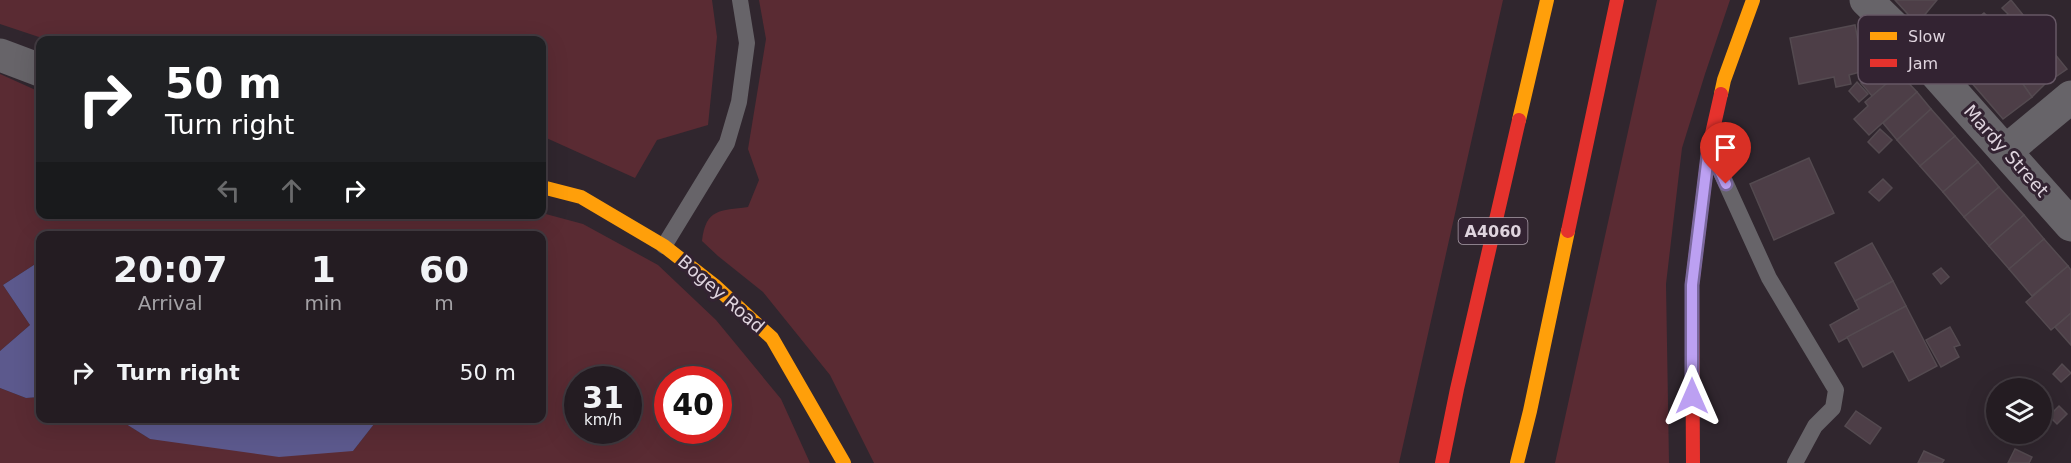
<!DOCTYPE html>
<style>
body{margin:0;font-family:"DejaVu Sans",sans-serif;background:#30292f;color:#f1f3f6;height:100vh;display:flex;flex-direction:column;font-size:22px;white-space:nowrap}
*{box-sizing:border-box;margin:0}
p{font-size:20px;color:#a3a1a5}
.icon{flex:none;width:33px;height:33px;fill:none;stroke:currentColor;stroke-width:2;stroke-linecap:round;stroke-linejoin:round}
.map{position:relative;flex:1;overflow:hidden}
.side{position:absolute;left:36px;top:231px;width:510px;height:192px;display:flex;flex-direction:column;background:#241c22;border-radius:12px;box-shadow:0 6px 24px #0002,0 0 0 2px #413a40}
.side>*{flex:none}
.guide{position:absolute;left:36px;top:36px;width:510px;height:183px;border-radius:12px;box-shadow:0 6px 24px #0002,0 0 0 2px #413a40;background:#202124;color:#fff;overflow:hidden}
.tools{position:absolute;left:1986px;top:378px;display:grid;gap:12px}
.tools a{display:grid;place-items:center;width:66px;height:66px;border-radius:50%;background:#241c22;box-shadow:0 6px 24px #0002,0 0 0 2px #413a40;font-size:30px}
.speed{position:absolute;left:564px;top:366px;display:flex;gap:12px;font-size:30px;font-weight:700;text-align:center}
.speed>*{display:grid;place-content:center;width:78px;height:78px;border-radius:50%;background:#241c22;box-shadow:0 6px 24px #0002,0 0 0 2px #413a40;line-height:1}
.speed small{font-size:15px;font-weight:400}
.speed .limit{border:9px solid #d22;background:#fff;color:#111}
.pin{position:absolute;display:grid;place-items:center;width:51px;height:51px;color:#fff;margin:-62px -26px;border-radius:50% 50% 50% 0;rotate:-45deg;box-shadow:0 0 6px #0007}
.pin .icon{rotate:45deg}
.me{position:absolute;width:66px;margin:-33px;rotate:0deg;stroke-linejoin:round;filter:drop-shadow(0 0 4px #0008)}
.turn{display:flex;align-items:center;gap:21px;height:126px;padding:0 30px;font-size:27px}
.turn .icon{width:78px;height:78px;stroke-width:2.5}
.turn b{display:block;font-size:42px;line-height:51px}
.lanes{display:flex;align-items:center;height:57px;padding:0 30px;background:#0003;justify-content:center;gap:30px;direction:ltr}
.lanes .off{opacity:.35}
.eta{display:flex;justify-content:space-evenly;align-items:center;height:102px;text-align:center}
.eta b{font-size:36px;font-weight:700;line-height:42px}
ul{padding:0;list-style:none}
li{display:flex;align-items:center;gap:18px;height:78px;padding:0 30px}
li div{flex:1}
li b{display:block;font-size:22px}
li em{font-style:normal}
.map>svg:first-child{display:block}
</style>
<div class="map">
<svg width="2071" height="463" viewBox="0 0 2071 463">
<rect width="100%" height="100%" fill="#30262e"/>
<g fill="#5a2b33" fill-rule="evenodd">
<polygon points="0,0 712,0 717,37 708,125 657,140 635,178 542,136 542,40 48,40 0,24"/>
<path d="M759,0h744l-104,463h-525l-44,-88 -67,-83 -45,-36 -16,-15c4,-33 18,-30 46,-34l11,-27 -11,-31 18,-110z"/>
<polygon points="1657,0 1730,0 1705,74 1682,148 1666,284 1669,463 1555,463"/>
<path d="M0,74l40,18v122l502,-1 41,11 75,41 58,55 65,79 29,64h-810v-75l26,10 14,-1v21l78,1 32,20 203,12 25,-32 164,-1v-182h-502v25l-37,24 27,40 -30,26zM578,380h50v50h-50zM668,380h50v50h-50z"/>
</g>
<g fill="#5c598d">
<polygon points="40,261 40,397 26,398 0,388 0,351 30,325 3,285"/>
<polygon points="118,419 378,418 378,419 353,451 279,457 150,439"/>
</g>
<g fill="#4d3e47" stroke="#544a50" stroke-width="1.5">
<polygon points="1895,0 1937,0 1917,24"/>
<polygon points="2011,0 2067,69 2045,84 2025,59 2030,54 2002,20 2008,14 2002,8"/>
<polygon points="1984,13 1996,24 2002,20 2030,54 2025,59 2045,84 2032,97 2002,54 1973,22"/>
<polygon points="1966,19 1973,22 2002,54 2032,97 2003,119 1937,43"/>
<polygon points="1855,25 1864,71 1849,75 1851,84 1836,87 1834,77 1799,84 1790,38"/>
<polygon points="1889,59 1899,73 1872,96 1861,83"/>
<polygon points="1899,73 1917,92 1869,135 1854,119 1868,106 1865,102"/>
<polygon points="1857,82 1868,94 1859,102 1849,91"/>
<polygon points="1917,92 1931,109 1897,140 1883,123"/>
<polygon points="1931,109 1955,136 1920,166 1897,140"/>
<polygon points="1880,129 1892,140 1879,153 1868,142"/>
<polygon points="1955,136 1978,162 1943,192 1920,166"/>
<polygon points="1809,158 1834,213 1774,240 1750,184"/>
<polygon points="1978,162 1999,187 1964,217 1943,192"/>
<polygon points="1883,179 1892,188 1879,201 1869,192"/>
<polygon points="1999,187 2024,215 1989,246 1964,217"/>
<polygon points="2024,215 2044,239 2009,269 1989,246"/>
<polygon points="2044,239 2068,266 2032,296 2009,269"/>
<polygon points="1872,243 1893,281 1855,301 1835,263"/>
<polygon points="2068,266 2071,270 2071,313 2051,330 2026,302"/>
<polygon points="1941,268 1949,277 1941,284 1933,274"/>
<polygon points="1893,281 1906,306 1839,342 1830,325 1859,309 1855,301"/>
<polygon points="1906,306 1937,366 1909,381 1893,351 1863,367 1847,337"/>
<polygon points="2071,313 2071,345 2055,327"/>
<polygon points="1950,327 1960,345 1954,347 1959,357 1941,367 1926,340"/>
<polygon points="2062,364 2071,373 2061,382 2053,374"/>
<polygon points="2059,406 2067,414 2057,424 2049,416"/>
<polygon points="1856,411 1881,428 1870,444 1845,426"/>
<polygon points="2015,449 2032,457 2029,463 2008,463"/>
<polygon points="1924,451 1944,460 1942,463 1918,463"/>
</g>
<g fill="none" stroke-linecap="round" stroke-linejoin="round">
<g stroke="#676469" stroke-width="16">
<polyline points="1713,155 1769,278 1836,390 1833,408 1815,426 1795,463"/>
<polyline points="664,246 727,143 739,102 747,43 740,0"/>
</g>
<g stroke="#676469" stroke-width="33">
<polyline points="1866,0 1899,32 2071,225"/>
<polyline points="0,55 40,70"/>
<polyline points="2006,151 2071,97"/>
</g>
<g stroke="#ff9f0a" stroke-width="14">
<polyline points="1721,94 1724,80 1753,0"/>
<polyline points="1519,120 1547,0"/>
<polyline points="542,187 581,197 664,246 714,285 772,338 844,463"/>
<polyline points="1517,463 1530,411 1568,231"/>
</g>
<g stroke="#e5322d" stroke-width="14">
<polyline points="1568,231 1617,0"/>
<polyline points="1442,463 1457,389 1519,120"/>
<polyline points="1693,463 1692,285 1709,147 1721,94"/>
</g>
</g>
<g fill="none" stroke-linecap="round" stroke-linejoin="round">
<g stroke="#7a689d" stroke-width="15">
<polyline id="route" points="1692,396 1692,285 1709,147 1726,184"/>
</g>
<use href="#route" stroke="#bca0f2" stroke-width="10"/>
</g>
<g text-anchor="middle" stroke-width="6" stroke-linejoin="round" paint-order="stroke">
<rect fill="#332332" stroke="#ab9faa" stroke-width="1.5" x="1458.5" y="218" width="69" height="26" rx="4.5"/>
<g font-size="16" font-weight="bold" fill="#dfd4de">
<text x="1493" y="237">A4060</text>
</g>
<g font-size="18" fill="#dfd4de" stroke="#332332">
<text transform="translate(2006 151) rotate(48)" y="6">Mardy Street</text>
<text transform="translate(721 294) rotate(41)" y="6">Bogey Road</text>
</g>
</g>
<rect x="1858" y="15" width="198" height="69" rx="9" fill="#332332" stroke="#675866" stroke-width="1.5"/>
<rect x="1870" y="32" width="27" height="8" fill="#ff9f0a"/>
<rect x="1870" y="59" width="27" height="8" fill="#e5322d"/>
<g font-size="16" fill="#dfd4de">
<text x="1908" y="42">Slow</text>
<text x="1908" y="69">Jam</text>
</g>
</svg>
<div class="tools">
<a><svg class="icon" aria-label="layers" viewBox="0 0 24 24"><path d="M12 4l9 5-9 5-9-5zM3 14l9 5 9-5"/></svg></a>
</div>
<div class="speed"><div>31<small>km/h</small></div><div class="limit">40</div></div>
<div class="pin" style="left:1726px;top:184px;background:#d93025"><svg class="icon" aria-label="arrive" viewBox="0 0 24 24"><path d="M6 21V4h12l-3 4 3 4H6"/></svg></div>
<svg class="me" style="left:1692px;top:396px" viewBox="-20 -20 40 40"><path d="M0-17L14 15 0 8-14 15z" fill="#bca0f2" stroke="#fff" stroke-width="4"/></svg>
<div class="guide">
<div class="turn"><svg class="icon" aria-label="right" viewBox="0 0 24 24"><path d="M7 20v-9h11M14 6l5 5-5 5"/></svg><div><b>50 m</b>Turn right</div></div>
<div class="lanes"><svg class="icon off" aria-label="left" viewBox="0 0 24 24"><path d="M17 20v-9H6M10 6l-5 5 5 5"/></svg><svg class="icon off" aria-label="ahead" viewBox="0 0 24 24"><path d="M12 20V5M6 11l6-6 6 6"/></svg><svg class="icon" aria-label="right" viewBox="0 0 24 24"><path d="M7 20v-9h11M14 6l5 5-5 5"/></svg></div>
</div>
<section class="side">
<div class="eta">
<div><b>20:07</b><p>Arrival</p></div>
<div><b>1</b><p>min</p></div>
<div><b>60</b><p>m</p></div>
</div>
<ul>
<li><svg class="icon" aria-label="right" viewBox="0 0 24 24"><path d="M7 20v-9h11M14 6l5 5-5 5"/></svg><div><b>Turn right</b></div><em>50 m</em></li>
</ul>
</section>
</div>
